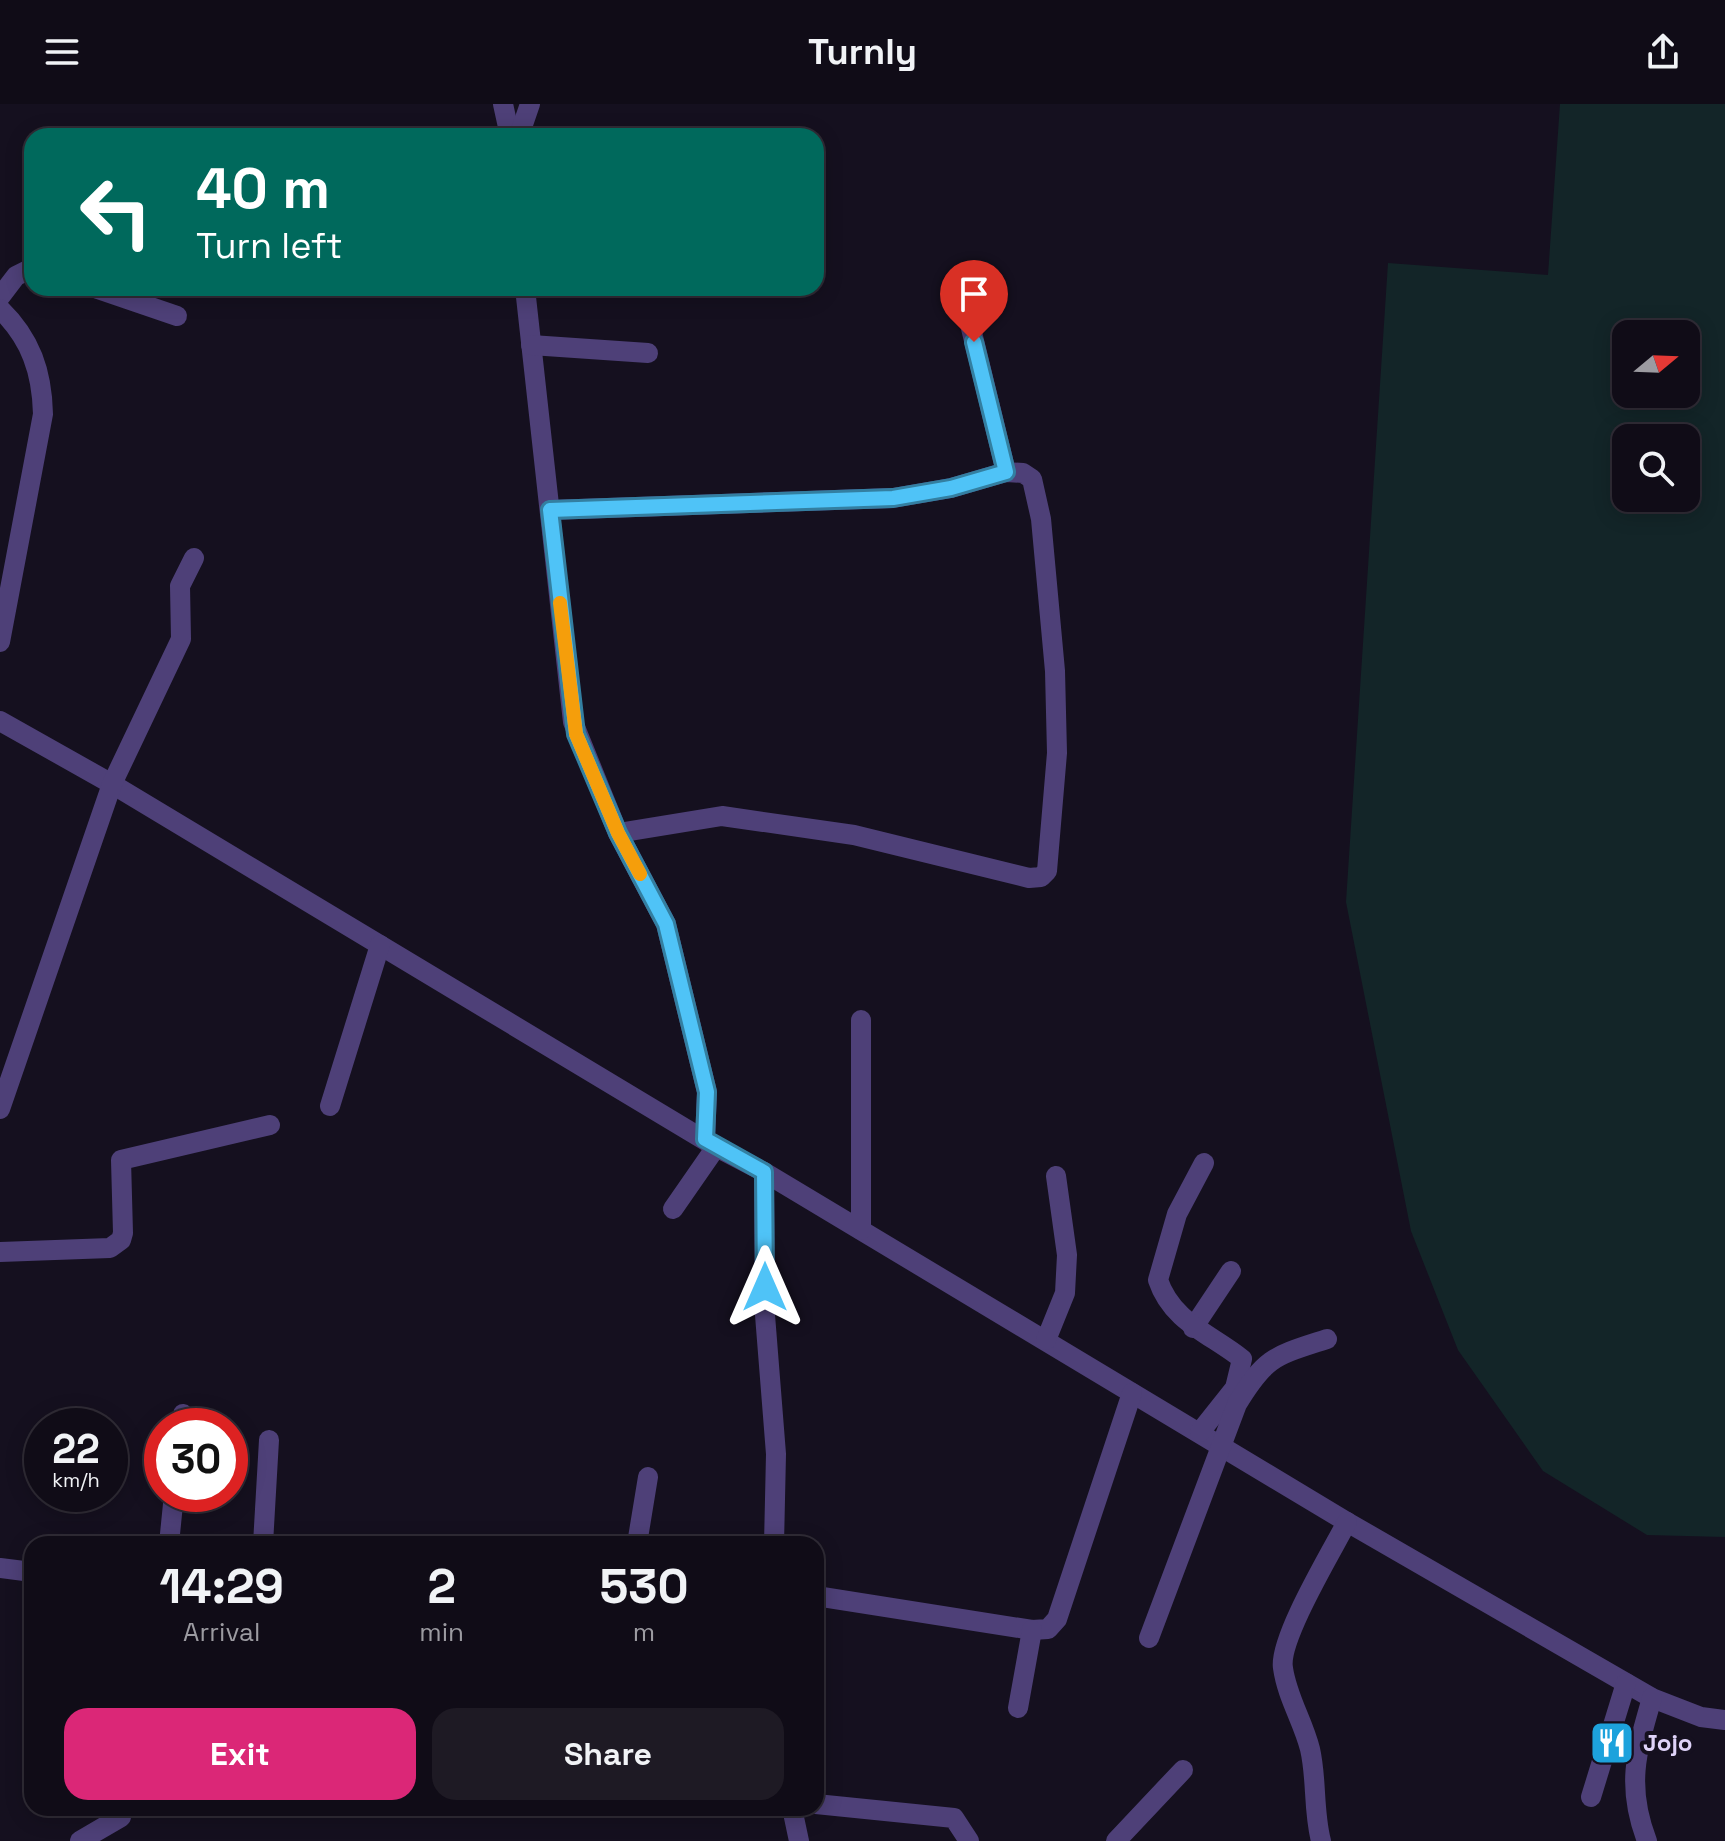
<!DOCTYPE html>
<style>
body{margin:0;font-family:"Space Grotesk",sans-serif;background:#1e1a24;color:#f1f3f6;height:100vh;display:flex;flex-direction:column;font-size:30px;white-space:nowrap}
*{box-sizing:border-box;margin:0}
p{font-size:26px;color:#9c9ba1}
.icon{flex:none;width:44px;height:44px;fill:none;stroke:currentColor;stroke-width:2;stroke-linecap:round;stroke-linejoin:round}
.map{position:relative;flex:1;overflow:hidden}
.side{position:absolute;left:24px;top:1432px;width:800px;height:280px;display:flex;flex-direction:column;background:#100c17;border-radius:24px;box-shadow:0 4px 20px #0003,0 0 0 2px #302c36}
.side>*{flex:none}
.banner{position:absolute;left:24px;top:24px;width:800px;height:168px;border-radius:24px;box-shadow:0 4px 20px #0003,0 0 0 2px #302c36;background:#00695c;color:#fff;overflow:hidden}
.needle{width:52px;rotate:71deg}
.buttons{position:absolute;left:1612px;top:216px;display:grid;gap:16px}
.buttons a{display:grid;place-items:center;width:88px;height:88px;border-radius:16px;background:#100c17;box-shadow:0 4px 20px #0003,0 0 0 2px #302c36;font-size:40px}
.speed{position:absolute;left:24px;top:1304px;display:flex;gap:16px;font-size:40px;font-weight:700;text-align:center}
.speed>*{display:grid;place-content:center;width:104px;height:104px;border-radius:50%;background:#100c17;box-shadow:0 4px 20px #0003,0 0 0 2px #302c36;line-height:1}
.speed small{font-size:20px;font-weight:400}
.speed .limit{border:12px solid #d22;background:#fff;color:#111}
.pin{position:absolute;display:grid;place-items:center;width:68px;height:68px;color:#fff;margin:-82px -34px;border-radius:50% 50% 50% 0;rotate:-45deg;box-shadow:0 0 8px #0007}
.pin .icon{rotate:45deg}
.me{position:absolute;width:88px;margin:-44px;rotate:0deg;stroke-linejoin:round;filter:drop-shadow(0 0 6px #0008)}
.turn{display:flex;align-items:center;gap:28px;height:168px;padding:0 40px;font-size:36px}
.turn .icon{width:104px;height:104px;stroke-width:2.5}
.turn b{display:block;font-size:56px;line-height:68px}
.eta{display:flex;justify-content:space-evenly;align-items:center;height:136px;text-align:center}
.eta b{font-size:48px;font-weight:700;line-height:56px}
.button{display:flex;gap:16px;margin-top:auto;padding:16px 40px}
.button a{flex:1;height:92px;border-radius:24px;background:#db2777;color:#fff;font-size:32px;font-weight:700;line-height:92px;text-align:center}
.button a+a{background:#1e1a24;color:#f1f3f6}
header{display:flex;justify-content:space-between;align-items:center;height:104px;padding:0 40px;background:#100c17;font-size:36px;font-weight:700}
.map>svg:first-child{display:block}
</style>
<header><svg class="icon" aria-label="menu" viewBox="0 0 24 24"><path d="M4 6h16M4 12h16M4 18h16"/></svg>Turnly<svg class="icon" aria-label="share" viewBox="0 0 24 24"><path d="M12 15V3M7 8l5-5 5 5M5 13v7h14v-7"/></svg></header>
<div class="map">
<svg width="1725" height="1737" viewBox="0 0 1725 1737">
<rect width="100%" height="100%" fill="#15101f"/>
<path fill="#132528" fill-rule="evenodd" d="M1560,0h165v1433l-78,-2 -104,-64 -85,-121 -47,-119 -65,-329 42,-639 160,12zM1626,230h60v60h-60zM1626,334h60v60h-60z"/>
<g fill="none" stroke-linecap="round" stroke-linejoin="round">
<g stroke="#4e4078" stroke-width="20">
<polyline points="503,0 510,32"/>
<polyline points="519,32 530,0"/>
<polyline points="95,184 177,212"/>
<polyline points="525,184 573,618 618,729 666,820 707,988 705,1035"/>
<polyline points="0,193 16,172 32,164"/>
<path d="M0,205c31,30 42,63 43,105l-43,228"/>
<polyline points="968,212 1006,368"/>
<polyline points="531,241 648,249"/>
<polyline points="550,406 893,394 951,384 1006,368 1023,369 1032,375 1041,415 1055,567 1057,649 1047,767 1041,773 1029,774 854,731 722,712 618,729"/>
<polyline points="0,617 112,680 716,1043 764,1068 1347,1418 1652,1594 1701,1613 1725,1616"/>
<polyline points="861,916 861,1126"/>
<polyline points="330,1002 380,841"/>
<polyline points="0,1005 112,680 181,535 180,482 194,454"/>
<polyline points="764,1068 765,1211 776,1350 774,1440"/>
<polyline points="673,1105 716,1043"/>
<polyline points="0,1148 110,1144 121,1136 123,1129 121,1056 270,1021"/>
<polyline points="1193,1224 1231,1167"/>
<polyline points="1046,1236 1065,1189 1067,1151 1056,1072"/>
<polyline points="182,1322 183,1310"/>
<path d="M1200,1328l35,-44 7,-29c-31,-25 -70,-37 -84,-79l19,-66 27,-51"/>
<polyline points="169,1440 174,1390"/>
<polyline points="263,1440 269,1336"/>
<polyline points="637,1440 648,1373"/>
<polyline points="0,1464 32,1468"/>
<polyline points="816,1492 1032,1526 1048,1525 1057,1515 1132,1289"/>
<path d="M1149,1534l88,-234c29,-48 38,-48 90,-65"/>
<polyline points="1018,1604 1032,1526"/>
<polyline points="1591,1693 1626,1579"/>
<polyline points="816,1700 954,1714 969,1737"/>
<polyline points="792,1704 799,1737"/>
<polyline points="80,1737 121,1713 122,1704"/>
<polyline points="1116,1737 1183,1666"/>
<path d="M1321,1737c-8,-31 -4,-62 -11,-92 -7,-28 -23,-52 -27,-81 -5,-28 49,-117 64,-146"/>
<path d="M1647,1737c-21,-55 -11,-88 5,-143"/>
</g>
</g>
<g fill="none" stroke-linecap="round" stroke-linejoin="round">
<g stroke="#337fa1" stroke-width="20">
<polyline id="route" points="765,1183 764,1068 705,1035 707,988 666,820 618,729 576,630 550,406 893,394 951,384 1006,368 974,238"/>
</g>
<use href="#route" stroke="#4fc3f7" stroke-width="14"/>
<polyline stroke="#f59e0b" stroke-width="14" points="560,499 576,630 618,729 640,770"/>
</g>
<defs>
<g id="restaurant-square" transform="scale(2.3)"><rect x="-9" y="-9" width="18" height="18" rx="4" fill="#1da2dc" stroke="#15101f"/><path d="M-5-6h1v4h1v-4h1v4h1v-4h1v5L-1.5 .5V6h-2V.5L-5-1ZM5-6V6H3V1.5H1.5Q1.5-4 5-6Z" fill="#fff"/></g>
</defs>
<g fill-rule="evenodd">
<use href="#restaurant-square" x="1612" y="1639"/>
</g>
<g text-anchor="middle" stroke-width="8" stroke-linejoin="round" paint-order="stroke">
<g font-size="24" font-weight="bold" fill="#dfd3f9" stroke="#15101f" text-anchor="start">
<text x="1643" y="1647">Jojo</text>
</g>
</g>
</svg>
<div class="buttons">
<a><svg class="needle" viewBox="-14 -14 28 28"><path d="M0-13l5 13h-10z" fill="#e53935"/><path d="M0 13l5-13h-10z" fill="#9c9ba1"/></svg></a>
<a><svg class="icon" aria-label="search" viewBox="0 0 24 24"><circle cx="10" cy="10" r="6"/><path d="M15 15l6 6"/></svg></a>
</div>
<div class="speed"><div>22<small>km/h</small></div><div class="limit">30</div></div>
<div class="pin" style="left:974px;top:238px;background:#d93025"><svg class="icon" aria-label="arrive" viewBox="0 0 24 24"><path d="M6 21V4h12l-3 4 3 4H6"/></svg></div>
<svg class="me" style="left:765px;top:1183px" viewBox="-20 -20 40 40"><path d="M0-17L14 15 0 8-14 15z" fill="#4fc3f7" stroke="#fff" stroke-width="4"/></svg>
<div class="banner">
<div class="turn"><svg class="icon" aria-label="left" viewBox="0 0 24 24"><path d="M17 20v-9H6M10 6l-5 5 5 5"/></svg><div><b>40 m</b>Turn left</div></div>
</div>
<section class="side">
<div class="eta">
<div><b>14:29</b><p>Arrival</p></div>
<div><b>2</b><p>min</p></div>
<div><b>530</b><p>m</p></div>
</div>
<div class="button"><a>Exit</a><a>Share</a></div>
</section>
</div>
